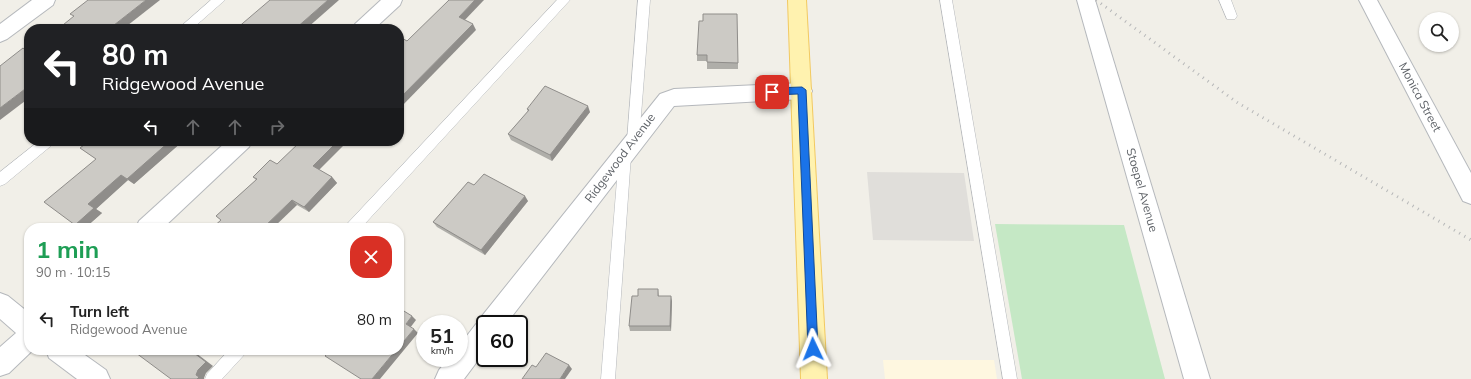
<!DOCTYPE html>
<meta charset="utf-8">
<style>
body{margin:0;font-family:Mulish,sans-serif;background:#f2f2f2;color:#222;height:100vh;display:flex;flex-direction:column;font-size:15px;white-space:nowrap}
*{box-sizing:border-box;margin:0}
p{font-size:13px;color:#767676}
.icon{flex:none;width:22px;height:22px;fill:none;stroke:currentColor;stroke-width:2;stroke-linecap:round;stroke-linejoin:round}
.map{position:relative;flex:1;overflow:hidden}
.details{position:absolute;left:24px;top:223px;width:380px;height:132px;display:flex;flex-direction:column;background:#fff;border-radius:16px;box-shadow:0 1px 3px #0004}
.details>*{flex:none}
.top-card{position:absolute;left:24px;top:24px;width:380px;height:122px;border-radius:16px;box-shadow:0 1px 3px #0004;background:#202124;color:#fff;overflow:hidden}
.fabs{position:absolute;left:1419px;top:12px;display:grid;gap:8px}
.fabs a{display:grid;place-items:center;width:40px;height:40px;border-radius:50%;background:#fff;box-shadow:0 1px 3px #0004;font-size:20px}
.speed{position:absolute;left:416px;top:315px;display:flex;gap:8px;font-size:20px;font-weight:700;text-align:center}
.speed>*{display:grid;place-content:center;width:52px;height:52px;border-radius:50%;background:#fff;box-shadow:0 1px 3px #0004;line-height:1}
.speed small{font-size:10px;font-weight:400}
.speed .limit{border:2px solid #111;border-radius:6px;background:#fff;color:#111}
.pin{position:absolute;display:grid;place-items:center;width:34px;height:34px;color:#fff;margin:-17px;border-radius:8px;box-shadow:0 2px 6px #0006}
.me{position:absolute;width:44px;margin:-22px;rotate:358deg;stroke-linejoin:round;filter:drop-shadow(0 0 3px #0008)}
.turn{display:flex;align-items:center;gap:14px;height:84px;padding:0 12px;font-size:18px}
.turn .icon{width:52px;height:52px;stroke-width:2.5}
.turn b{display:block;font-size:28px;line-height:34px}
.lanes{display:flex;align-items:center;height:38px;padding:0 12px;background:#0003;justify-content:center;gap:20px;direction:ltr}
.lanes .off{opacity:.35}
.round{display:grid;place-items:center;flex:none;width:42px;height:42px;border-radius:16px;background:#f2f2f2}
.summary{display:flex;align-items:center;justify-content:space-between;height:68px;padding:0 12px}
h1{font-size:24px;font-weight:700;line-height:30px;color:#1e9e55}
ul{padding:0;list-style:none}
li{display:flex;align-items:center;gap:12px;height:56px;padding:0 12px}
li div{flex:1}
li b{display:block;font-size:15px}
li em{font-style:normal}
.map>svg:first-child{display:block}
</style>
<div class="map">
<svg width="1471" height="379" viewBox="0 0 1471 379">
<rect width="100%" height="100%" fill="#f1efe8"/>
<polygon fill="#fef7e0" points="883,360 994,360 997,379 885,379"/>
<polygon fill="#e0deda" points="867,172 964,173 974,241 873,240"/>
<polygon fill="#c5e8c5" points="995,224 1124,225 1165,379 1022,379"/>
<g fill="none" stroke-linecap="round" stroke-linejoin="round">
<g stroke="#b5b8bc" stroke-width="1">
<g id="service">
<polygon points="211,0 225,0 192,29 178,29"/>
<polygon points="557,0 570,0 361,228 345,228 347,224"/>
<polygon points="638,0 650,0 639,141 637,145 633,146 629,145 627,141"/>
<polygon points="940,0 952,0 1017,379 1003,379"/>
<polygon points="1219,0 1231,0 1237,16 1235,19 1227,19"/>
<polygon points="39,141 54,141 52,145 5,184 0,186 0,172"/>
<polygon points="625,150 629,151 631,155 615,379 601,379 619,155 621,151"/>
<polygon points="229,350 246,350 244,355 222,379 205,379 207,374"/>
</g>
</g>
<g stroke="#b5b8bc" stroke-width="2">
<g id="minor">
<polygon points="32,0 55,0 53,5 7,39 0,42 0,24"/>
<polygon points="381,0 402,0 400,5 374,29 352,29 355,24"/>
<polygon points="1077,0 1095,0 1210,379 1184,379"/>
<polygon points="1359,0 1377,0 1471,173 1471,204 1463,201"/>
<polygon points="802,83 809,85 812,91 809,97 802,99 674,106 506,324 485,324 485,351 464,379 435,379 439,370 449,358 459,358 459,346 476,324 480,323 482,316 660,94 674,89"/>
<polygon points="227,141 252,141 249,147 163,228 136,228 139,221"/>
<polygon points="0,293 8,296 29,313 29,350 33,350 9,373 0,376 0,347 16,333 0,319"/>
<polygon points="46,350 78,350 106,370 110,379 77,379 49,358"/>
</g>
</g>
<g stroke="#f2c960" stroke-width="2">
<polygon id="primary" points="788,0 806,0 827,379 801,379"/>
</g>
<use href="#service" fill="#fff" fill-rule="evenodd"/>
<use href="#minor" fill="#fff" fill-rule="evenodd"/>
<use href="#primary" fill="#fff2af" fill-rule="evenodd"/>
<polyline stroke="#b6b7b8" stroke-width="3" stroke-dasharray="1 5" stroke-linecap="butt" points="1096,0 1238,103 1471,240"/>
</g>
<g fill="#afaea9">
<polygon points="703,21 738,63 738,69 707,69 707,61 697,61 697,55"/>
<polygon points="527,109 590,112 552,161 511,140 508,134 528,112"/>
<polygon points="89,141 183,141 134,184 128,180 96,209 102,213 85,228 96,159 80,148"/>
<polygon points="277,164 319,170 332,177 337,183 309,212 297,205 221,220 216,216 256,180 253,177"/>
<polygon points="474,185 528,201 485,255 437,227 433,222"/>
<polygon points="658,289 659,296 672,301 671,331 630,331 629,326"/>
</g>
<g fill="#8f8d8a">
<polygon points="146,0 160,0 123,29 109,29"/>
<polygon points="328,0 339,0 306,29 295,29"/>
<polygon points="475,0 484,0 462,23 459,17"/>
<polygon points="473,24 476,30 399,109 399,99"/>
<polygon points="29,86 29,98 0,120 0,108"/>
<polygon points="588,106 590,112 552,161 550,155"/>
<polygon points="170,141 183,141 134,184 127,179"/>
<polygon points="338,141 348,141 318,171 313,166"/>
<polygon points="121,175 128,180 96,209 102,213 85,228 80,228 75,225 88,204"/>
<polygon points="332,177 337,183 309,212 304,207"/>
<polygon points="525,196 528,201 485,255 481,250"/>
<polygon points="292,200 297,205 273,228 263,228"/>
<polygon points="671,296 672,301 671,331 670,326"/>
<polygon points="412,316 416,320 410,328 406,324"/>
<polygon points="414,329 418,333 380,379 372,379 396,350 399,350 399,347"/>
<polygon points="190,350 192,350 213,366 206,373 204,378 204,379 197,379 196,375"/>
<polygon points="569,365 572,369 565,379 560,379"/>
</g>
<g fill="#cccac5" stroke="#8f8d8a">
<polygon points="88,0 146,0 109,29 58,29 74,16 70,14"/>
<polygon points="270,0 328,0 295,29 236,29"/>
<polygon points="449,0 475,0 459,17 473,24 399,99 399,38 400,37 407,41"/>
<polygon points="703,14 737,14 738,63 707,62 707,55 697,55 699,21 703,21"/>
<polygon points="23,48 28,52 29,51 29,86 0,108 0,66"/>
<polygon points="545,86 588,106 550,155 508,134 529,110 527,109"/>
<polygon points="89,141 170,141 127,179 121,175 88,204 94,208 75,225 44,202 96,159 80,148"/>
<polygon points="301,141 338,141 313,166 332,177 304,207 292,200 263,228 212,228 221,220 216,216 257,179 253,177 270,160 277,164"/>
<polygon points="484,174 525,196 481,250 433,222 468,182 474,185"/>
<polygon points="638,289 658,289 658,296 671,296 670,326 629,326 632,296 638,296"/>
<polygon points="399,308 412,316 406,324 414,329 399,347"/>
<polygon points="132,350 190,350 206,362 198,370 196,375 199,377 197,379 171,379"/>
<polygon points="331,350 396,350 372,379 361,379 325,356"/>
<polygon points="546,353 569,365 560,379 522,379 532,365 536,367"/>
</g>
<polygon fill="#1a73e8" stroke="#114b97" points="802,87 806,90 818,349 816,352 813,353 809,352 808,349 798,94 772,95 768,92 772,88"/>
<g text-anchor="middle" stroke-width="3" stroke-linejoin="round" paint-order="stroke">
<g font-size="12" fill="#5f6368" stroke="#fff">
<text transform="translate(1420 97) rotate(62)" y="4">Monica Street</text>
<text transform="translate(620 158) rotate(-53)" y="4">Ridgewood Avenue</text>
<text transform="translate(1142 190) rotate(74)" y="4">Stoepel Avenue</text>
</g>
</g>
</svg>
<div class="fabs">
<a><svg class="icon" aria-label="search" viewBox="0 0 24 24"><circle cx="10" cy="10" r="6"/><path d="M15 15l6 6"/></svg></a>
</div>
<div class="speed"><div>51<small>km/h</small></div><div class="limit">60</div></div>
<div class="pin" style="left:772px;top:92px;background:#d93025"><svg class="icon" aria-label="arrive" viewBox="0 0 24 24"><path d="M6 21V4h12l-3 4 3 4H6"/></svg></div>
<svg class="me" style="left:813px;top:349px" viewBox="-20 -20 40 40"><path d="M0-17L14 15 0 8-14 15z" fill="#1a73e8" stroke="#fff" stroke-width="4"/></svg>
<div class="top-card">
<div class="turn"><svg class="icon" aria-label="left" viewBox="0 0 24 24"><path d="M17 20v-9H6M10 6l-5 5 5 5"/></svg><div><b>80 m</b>Ridgewood Avenue</div></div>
<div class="lanes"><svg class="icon" aria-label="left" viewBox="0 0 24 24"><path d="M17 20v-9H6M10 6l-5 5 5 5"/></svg><svg class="icon off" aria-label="ahead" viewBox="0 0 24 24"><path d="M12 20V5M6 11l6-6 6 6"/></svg><svg class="icon off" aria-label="ahead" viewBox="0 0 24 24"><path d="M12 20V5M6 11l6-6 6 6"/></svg><svg class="icon off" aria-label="right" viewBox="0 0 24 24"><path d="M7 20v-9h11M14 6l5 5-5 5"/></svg></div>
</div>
<section class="details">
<div class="summary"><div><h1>1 min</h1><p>90 m · 10:15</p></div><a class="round" style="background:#d93025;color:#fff"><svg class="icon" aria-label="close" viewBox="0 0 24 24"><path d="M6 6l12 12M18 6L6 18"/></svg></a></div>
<ul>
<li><svg class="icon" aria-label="left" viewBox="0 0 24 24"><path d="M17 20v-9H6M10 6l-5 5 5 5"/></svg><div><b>Turn left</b><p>Ridgewood Avenue</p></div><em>80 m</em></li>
</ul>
</section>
</div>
